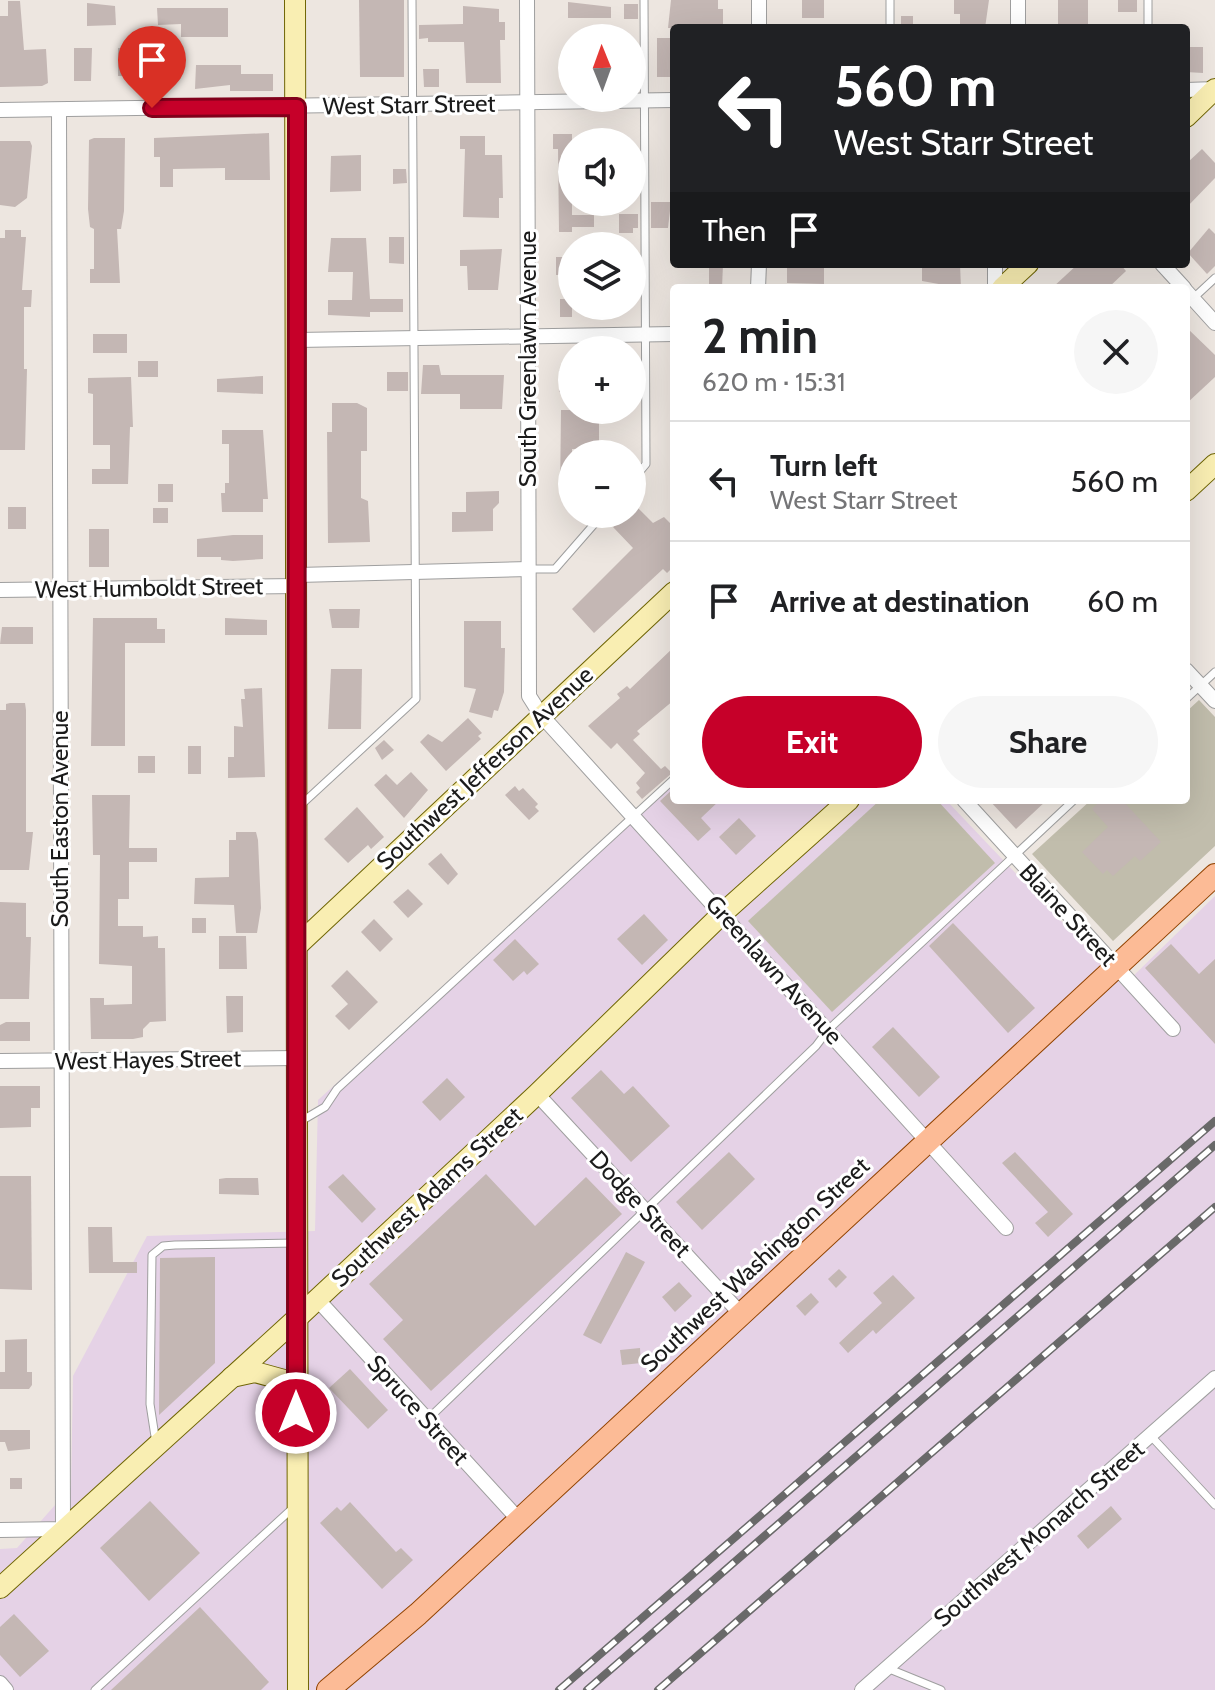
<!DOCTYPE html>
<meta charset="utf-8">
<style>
body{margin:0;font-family:Cabin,sans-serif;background:#f6f6f6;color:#202124;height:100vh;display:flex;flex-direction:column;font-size:30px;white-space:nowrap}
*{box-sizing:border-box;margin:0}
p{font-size:26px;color:#757577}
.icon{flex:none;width:44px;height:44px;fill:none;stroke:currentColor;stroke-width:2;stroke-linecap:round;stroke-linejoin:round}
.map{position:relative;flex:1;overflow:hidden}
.side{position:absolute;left:670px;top:284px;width:520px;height:520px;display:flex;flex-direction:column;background:#fff;border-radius:8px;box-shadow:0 8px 32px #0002}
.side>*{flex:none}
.banner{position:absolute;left:670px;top:24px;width:520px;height:244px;border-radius:8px;box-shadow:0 8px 32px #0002;background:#202124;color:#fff;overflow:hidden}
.needle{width:52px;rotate:359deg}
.fabs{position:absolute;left:558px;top:24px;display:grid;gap:16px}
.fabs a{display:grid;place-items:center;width:88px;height:88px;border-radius:50%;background:#fff;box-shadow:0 8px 32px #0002;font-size:40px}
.pin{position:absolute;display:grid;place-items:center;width:68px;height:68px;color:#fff;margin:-82px -34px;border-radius:50% 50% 50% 0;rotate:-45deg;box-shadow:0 0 8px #0007}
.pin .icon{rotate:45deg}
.me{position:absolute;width:88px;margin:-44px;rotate:0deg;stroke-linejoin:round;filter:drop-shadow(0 0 6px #0008)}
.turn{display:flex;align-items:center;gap:28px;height:168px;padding:0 32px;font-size:36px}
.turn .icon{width:104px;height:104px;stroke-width:2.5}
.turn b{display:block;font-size:56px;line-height:68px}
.then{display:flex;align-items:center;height:76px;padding:0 32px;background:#0003;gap:16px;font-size:30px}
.round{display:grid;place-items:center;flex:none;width:84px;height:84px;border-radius:42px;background:#f6f6f6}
.head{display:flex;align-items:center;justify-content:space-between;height:136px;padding:0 32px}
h1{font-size:48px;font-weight:700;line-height:60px}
.button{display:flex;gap:16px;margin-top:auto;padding:16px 32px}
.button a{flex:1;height:92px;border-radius:48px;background:#c60029;color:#fff;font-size:32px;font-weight:700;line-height:92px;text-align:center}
.button a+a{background:#f6f6f6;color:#202124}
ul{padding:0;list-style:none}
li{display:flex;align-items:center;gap:24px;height:120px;padding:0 32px;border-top:2px solid #e0e0e0}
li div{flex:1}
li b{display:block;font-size:30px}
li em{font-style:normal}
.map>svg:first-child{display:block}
</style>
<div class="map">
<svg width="1215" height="1690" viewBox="0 0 1215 1690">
<rect width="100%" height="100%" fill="#ede6e0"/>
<polygon fill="#e5d2e6" points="674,778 674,800 946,800 1123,986 1215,896 1215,1690 0,1690 0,1549 17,1548 71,1487 73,1376 147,1236 315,1231 318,1100"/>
<g fill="#c1bdac">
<polygon points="1199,700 1215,717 1215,846 1113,941 1032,854 1091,800 1186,800 1186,712"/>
<polygon points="880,800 937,800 995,863 832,1012 748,921"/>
</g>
<g fill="#c4b7b4">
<polygon points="359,0 404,0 404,77 360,77"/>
<polygon points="671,0 718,0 718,9 723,9 723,28 668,28"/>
<rect x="802" y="0" width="22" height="18"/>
<polygon points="954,0 989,0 985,28 960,28 960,14 954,14"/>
<rect x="1058" y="0" width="30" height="28"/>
<rect x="1118" y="0" width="19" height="12"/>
<polygon points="8,1 20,1 24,50 46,49 48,83 42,86 0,87 0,16 8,16"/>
<polygon points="568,2 611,7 611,18 568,18"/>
<polygon points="87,3 115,6 116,25 87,26"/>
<rect x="624" y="4" width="14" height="15"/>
<polygon points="463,6 499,9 499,22 505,22 505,40 500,40 501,83 466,83 464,42 428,42 428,38 419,39 419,25 463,24"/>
<polygon points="157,8 228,8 228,37 181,37 181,24 158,25"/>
<rect x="901" y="16" width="12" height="12"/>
<rect x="657" y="38" width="17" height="39"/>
<polygon points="1186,47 1203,47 1203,73 1186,72"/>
<polygon points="74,48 92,48 91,81 74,81"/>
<polygon points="118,48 163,48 162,81 146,81 146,76 118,76"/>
<polygon points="196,65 241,65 241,74 273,74 273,91 230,91 230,85 195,89"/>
<polygon points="423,69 439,69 439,87 424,87"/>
<polygon points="269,133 270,180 225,180 225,168 173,169 173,187 160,187 160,157 154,157 154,138"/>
<polygon points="553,134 572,134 572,215 594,215 594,227 572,227 572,232 559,232 558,149 553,149"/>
<polygon points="460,136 485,136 485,155 502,155 503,198 499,198 499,218 463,217 465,149 460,149"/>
<polygon points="94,138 125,138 124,211 121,229 117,229 120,283 90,283 90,269 94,269 94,229 90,227 88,209 89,140"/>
<polygon points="0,141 30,141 32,146 27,198 15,207 0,205"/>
<polygon points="1202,149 1215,163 1215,178 1186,208 1186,164"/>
<polygon points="361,155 361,191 330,192 331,156"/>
<polygon points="393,169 406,169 407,183 393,184"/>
<polygon points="651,202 671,202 668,228 651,228"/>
<polygon points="619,214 638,214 638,228 633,228 633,233 619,233"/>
<polygon points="1209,228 1215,234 1215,266 1207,274 1188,253"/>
<polygon points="5,230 21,230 21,237 26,237 22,290 32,290 31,307 24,307 24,369 27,369 25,450 0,450 0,238 5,238"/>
<polygon points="389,237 404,237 404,264 389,263"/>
<polygon points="331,238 366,238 370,299 403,299 403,312 370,312 370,317 328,315 328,300 352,300 353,272 328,272"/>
<polygon points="502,249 498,290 468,290 467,266 460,266 460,250"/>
<rect x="556" y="257" width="16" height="18"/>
<polygon points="709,264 723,264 722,288 709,288"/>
<polygon points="922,264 960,264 961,288 922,281"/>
<polygon points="1078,264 1120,264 1126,271 1108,288 1052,288"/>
<polygon points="824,266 824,284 787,283 787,268"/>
<rect x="560" y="299" width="12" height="18"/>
<polygon points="1186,327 1215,355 1215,377 1186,404"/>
<rect x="93" y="334" width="34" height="19"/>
<rect x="138" y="361" width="20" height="16"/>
<polygon points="423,365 439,365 441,375 504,375 502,409 460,409 460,394 421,394"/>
<polygon points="559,370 572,370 572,393 559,392"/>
<rect x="387" y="372" width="21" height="19"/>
<polygon points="263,376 263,394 217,392 217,379"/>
<polygon points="131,377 133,427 130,427 128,484 92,484 92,469 110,469 110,445 93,445 93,394 88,393 88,378"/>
<polygon points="332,403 357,403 367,408 367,451 361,451 361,498 368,501 370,542 328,543 327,432 332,432"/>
<polygon points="561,410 599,410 599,449 572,449 572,496 560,496"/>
<polygon points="222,430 263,430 268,499 263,499 263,512 222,512 221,493 225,493 225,483 229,483 229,444 222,444"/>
<rect x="158" y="484" width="15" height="18"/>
<polygon points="499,491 499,503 493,509 493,531 452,532 452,512 466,512 466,492"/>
<polygon points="636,506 653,523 664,517 674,527 674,566 667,573 663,569 594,633 572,609 633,548 613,527 632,514"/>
<rect x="8" y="507" width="18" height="22"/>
<rect x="153" y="508" width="15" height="15"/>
<rect x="89" y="529" width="20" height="38"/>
<polygon points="233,535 263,535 263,559 233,561 221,560 221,557 197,557 197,539"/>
<polygon points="329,609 360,609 359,628 332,628"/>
<polygon points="93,618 157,618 157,629 165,629 165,643 125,643 125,746 91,746"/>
<polygon points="225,618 267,620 267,635 225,635"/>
<polygon points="464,621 501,621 501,648 505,648 504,692 498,711 494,710 492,718 469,712 476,689 464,687"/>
<polygon points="2,627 33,627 33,644 0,644"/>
<polygon points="674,647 674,700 637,731 640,734 633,740 661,769 665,766 672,773 642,799 636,792 640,788 636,783 645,773 617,743 611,749 588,726 620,698 617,694 627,686 630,689"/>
<polygon points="331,669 362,669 361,729 328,729"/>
<polygon points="262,688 265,777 228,778 228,757 234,757 234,726 243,727 241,699 245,699 244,689"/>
<polygon points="10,703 25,703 26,710 26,832 33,832 29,870 0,870 0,710 6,710 6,704"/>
<polygon points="468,718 482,733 478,736 481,739 446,771 420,742 428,734 442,742"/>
<polygon points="384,740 394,750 382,760 375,748"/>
<rect x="188" y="746" width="13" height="28"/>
<rect x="138" y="756" width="17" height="17"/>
<polygon points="411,772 428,790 404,818 374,785 386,774 397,785"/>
<polygon points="515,786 519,791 523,788 538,804 535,807 539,811 529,820 505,795"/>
<polygon points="674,788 674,800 720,800 701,818 711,829 698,841 660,801"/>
<polygon points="92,795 130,795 129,848 157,848 157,862 129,862 129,899 118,899 118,926 143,926 143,937 158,936 158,948 165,948 166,1021 150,1022 143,1029 143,1037 133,1039 91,1039 90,998 104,998 104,1005 132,1004 132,966 99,964 100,855 93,855"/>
<polygon points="989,800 1047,800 1016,829"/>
<polygon points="1101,800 1122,800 1161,842 1140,861 1135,856 1113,876 1107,870 1103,874 1082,852 1108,827 1092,809"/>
<polygon points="357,807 384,837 371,849 368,845 348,863 324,839"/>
<polygon points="739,818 756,836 736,855 719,837"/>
<polygon points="236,832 256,832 258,840 261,908 257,933 236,933 234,905 194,904 195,878 229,877 229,840 236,840"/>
<polygon points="441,853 458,874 448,885 428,864"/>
<polygon points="408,889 423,904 408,918 393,902"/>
<polygon points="0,902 26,903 26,937 31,937 29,999 0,999"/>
<polygon points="644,914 668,940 642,965 617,939"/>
<rect x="192" y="918" width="14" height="15"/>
<polygon points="374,919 393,939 380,952 361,932"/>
<polygon points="953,923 1035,1008 1008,1033 929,946"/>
<polygon points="219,936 246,936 247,969 219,969"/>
<polygon points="515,939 539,964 527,975 524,971 513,981 493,960"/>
<polygon points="1171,944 1199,974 1215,959 1215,1044 1145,968"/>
<polygon points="347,970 378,1002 349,1030 335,1016 348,1004 331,986"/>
<polygon points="226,996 243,996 243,1032 227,1033"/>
<polygon points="6,1022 30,1022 30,1041 0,1041 0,1025"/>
<polygon points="893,1027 940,1077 919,1097 872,1047"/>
<polygon points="601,1070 624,1094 633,1086 670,1126 631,1162 571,1098"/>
<polygon points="447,1078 465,1097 440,1121 422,1102"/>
<polygon points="0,1086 40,1086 40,1108 31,1108 31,1127 0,1128"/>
<polygon points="729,1152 755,1179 702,1230 676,1202"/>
<polygon points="1015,1152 1073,1214 1048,1237 1035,1223 1048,1212 1002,1163"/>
<polygon points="343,1174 376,1209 362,1223 328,1187"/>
<polygon points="486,1174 535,1226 586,1177 622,1214 431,1391 383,1339 403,1320 369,1284"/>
<polygon points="0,1176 31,1176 32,1290 0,1289"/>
<polygon points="226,1178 258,1178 259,1195 219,1194 219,1179"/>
<polygon points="88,1227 112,1227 113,1262 137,1262 137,1273 89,1273"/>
<polygon points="626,1252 645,1262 601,1344 583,1335"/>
<polygon points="215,1257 215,1363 159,1415 160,1258"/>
<polygon points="839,1269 847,1277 836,1288 828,1279"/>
<polygon points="893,1275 915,1298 876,1334 873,1330 848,1353 839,1343 882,1303 873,1293"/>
<polygon points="679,1282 692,1296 675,1312 662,1297"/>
<polygon points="811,1293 819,1302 805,1316 796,1306"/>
<polygon points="27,1339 27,1372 32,1372 32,1385 29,1389 0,1389 0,1372 5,1372 5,1340"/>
<polygon points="640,1348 641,1363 622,1365 620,1350"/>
<polygon points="350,1369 388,1410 368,1429 329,1388"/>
<polygon points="0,1430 30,1430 30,1449 8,1451 5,1442 0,1442"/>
<rect x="10" y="1478" width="12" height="11"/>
<polygon points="150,1501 200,1553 149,1601 100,1548"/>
<polygon points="350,1502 396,1552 401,1548 413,1560 382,1589 320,1523 337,1507 341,1511"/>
<polygon points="1111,1506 1122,1519 1088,1549 1077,1536"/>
<polygon points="200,1607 269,1682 261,1690 111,1690"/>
<polygon points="14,1614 49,1651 20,1677 0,1655 0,1627"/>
</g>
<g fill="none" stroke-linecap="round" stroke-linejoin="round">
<g stroke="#9f9f9f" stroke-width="9">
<g id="service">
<polyline points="890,0 890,28"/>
<polyline points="1148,0 1148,28"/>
<polyline points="1186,305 1215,278"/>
<polyline points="632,481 646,464 644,0"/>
<polyline points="529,569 555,569 603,514"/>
<polyline points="1186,699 1215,672"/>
<polyline points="302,804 416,699 412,0"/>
<polyline points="301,1121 325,1107 337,1089 674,779"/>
<polyline points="427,1420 816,1046 828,1030 1074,800"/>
<polyline points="1150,1435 1215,1505"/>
<polyline points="156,1443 150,1404 152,1255 163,1246 175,1245 295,1243"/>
<polyline points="887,1668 941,1690"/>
<polyline points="95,1690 295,1506"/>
</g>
</g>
<g stroke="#9f9f9f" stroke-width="16">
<g id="minor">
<polyline points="527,0 529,696 541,715 1006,1228"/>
<polyline points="759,0 759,28"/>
<polyline points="1018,0 1018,28"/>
<polyline points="1186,90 1215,89"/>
<polyline points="0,110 674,100"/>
<polyline points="995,264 995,288"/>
<polyline points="1162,264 1184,288"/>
<polyline points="758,288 759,264"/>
<polyline points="1186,291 1215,323"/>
<polyline points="297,340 674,334"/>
<polyline points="298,575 529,569"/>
<polyline points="0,590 298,586"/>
<polyline points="1186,670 1215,701"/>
<polyline points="964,800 1173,1029"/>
<polyline points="0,1061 297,1058"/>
<polyline points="537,1094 741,1314"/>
<polyline points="317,1299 519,1520"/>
<polyline points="0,1530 63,1529 59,110"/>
<polyline points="0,1683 6,1690"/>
<polyline points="862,1690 1215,1378"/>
</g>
</g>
<g stroke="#6f6504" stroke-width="22">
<g id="secondary">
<polyline points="295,0 298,1690"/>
<polyline points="1186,117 1215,89"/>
<polyline points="1002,288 1028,264"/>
<polyline points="1186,491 1215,464"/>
<polyline points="298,945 674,592"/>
<polyline points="232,1377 255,1372 295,1383"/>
<polyline points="0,1588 295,1320 537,1094 723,913 849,800"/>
</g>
</g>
<g stroke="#924300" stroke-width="24">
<polyline id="primary" points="328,1690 418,1614 1215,875"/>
</g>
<use href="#service" stroke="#fff" stroke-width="7"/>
<use href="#minor" stroke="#fff" stroke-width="14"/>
<use href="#secondary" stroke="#f9eeb2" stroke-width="20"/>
<use href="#primary" stroke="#fcbb96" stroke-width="22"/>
<g stroke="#696969" stroke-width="8">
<g id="rail">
<polyline points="559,1690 1215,1121"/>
<polyline points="587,1690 1215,1145"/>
<polyline points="658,1690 1215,1207"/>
</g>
</g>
<use href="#rail" stroke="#fff" stroke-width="5" stroke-dasharray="15" stroke-linecap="butt"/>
</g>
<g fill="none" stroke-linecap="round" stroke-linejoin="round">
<g stroke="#81001b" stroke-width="20">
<polyline id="route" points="152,108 297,107 296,1413"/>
</g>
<use href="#route" stroke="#c60029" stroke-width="14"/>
</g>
<g text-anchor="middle" stroke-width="6" stroke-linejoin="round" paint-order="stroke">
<g font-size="24" fill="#1b1b1b" stroke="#fff">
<text transform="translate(409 105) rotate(-1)" y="8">West Starr Street</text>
<text transform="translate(528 359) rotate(-90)" y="8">South Greenlawn Avenue</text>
<text transform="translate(149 588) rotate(-1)" y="8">West Humboldt Street</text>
<text transform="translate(485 768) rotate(-43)" y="8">Southwest Jefferson Avenue</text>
<text transform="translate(60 819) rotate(-90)" y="8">South Easton Avenue</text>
<text transform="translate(1068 915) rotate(47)" y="8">Blaine Street</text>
<text transform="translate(774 970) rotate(48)" y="8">Greenlawn Avenue</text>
<text transform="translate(148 1060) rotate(-1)" y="8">West Hayes Street</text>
<text transform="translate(427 1197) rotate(-43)" y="8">Southwest Adams Street</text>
<text transform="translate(640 1204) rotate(47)" y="8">Dodge Street</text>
<text transform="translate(755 1265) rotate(-43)" y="8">Southwest Washington Street</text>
<text transform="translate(418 1410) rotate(48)" y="8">Spruce Street</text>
<text transform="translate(1039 1534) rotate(-41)" y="8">Southwest Monarch Street</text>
</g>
</g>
</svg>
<div class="fabs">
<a><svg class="needle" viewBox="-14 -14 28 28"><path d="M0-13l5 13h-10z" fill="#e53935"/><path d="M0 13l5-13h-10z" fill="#757577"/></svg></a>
<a><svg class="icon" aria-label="sound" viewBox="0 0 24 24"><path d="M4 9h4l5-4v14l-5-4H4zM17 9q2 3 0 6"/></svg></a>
<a><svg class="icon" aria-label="layers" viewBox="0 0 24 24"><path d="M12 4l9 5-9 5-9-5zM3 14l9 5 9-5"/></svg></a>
<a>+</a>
<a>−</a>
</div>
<div class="pin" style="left:152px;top:108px;background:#d93025"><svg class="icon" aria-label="arrive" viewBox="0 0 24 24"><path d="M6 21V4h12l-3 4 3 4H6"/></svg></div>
<svg class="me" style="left:296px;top:1413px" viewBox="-20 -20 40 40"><circle r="17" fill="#c60029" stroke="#fff" stroke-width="3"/><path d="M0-11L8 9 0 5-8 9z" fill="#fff"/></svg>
<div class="banner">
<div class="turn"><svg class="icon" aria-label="left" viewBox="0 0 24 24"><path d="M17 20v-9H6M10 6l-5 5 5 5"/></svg><div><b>560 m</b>West Starr Street</div></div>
<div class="then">Then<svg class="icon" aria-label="arrive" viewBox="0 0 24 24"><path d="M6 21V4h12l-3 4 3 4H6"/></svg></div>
</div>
<section class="side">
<div class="head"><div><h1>2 min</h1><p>620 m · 15:31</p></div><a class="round"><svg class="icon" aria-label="close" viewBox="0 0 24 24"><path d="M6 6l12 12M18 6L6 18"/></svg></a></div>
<ul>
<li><svg class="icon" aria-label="left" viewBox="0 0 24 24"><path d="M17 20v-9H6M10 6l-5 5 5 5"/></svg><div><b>Turn left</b><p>West Starr Street</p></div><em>560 m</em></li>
<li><svg class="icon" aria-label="arrive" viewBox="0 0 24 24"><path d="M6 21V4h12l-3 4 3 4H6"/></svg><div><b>Arrive at destination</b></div><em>60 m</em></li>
</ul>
<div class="button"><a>Exit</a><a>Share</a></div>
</section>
</div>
